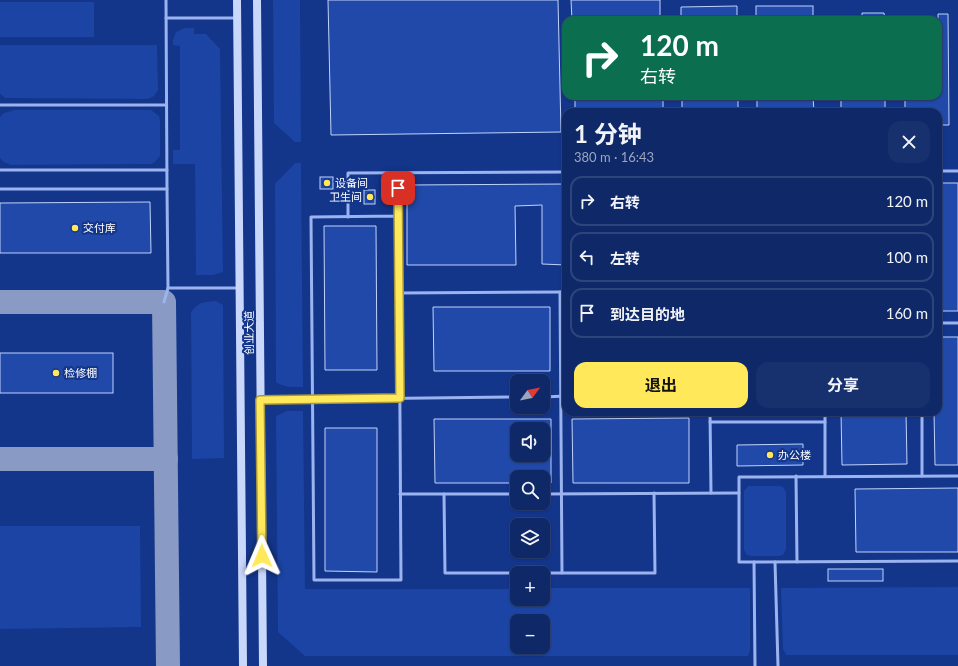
<!DOCTYPE html>
<html lang="zh">
<meta charset="utf-8">
<style>
body{margin:0;font-family:Lato,"Noto Sans SC",sans-serif;background:#17306e;color:#f1f3f6;height:100vh;display:flex;flex-direction:column;font-size:15px;white-space:nowrap}
*{box-sizing:border-box;margin:0}
p{font-size:13px;color:#9ba6c0}
.icon{flex:none;width:22px;height:22px;fill:none;stroke:currentColor;stroke-width:2;stroke-linecap:round;stroke-linejoin:round}
.map{position:relative;flex:1;overflow:hidden}
.sheet{position:absolute;left:562px;top:108px;width:380px;height:308px;display:flex;flex-direction:column;background:#0e2868;border-radius:12px;box-shadow:0 1px 3px #0004,0 0 0 1px #2e447c}
.sheet>*{flex:none}
.guide{position:absolute;left:562px;top:16px;width:380px;height:84px;border-radius:12px;box-shadow:0 1px 3px #0004,0 0 0 1px #2e447c;background:#0b6e4f;color:#fff;overflow:hidden}
.needle{width:26px;rotate:58deg}
.tools{position:absolute;left:510px;top:374px;display:grid;gap:8px}
.tools a{display:grid;place-items:center;width:40px;height:40px;border-radius:8px;background:#0e2868;box-shadow:0 1px 3px #0004,0 0 0 1px #2e447c;font-size:20px}
.pin{position:absolute;display:grid;place-items:center;width:34px;height:34px;color:#fff;margin:-17px;border-radius:8px;box-shadow:0 2px 6px #0006}
.me{position:absolute;width:44px;margin:-22px;rotate:359deg;stroke-linejoin:round;filter:drop-shadow(0 0 3px #0008)}
.turn{display:flex;align-items:center;gap:14px;height:84px;padding:0 12px;font-size:18px}
.turn .icon{width:52px;height:52px;stroke-width:2.5}
.turn b{display:block;font-size:28px;line-height:34px}
.round{display:grid;place-items:center;flex:none;width:42px;height:42px;border-radius:12px;background:#17306e}
.head{display:flex;align-items:center;justify-content:space-between;height:68px;padding:0 12px}
h1{font-size:24px;font-weight:700;line-height:30px}
.button{display:flex;gap:8px;margin-top:auto;padding:8px 12px}
.button a{flex:1;height:46px;border-radius:12px;background:#ffe95a;color:#111;font-size:16px;font-weight:700;line-height:46px;text-align:center}
.button a+a{background:#17306e;color:#f1f3f6}
ul{padding:0;list-style:none}
li{display:flex;align-items:center;gap:12px;height:50px;margin:0 8px 6px;padding:0 4px;border:2px solid #2e447c;border-radius:12px}
li div{flex:1}
li b{display:block;font-size:15px}
li em{font-style:normal}
.map>svg:first-child{display:block}
</style>
<div class="map">
<svg width="958" height="666" viewBox="0 0 958 666">
<rect width="100%" height="100%" fill="#13358a"/>
<g fill="#1b44a4" fill-rule="evenodd">
<polygon points="273,0 300,0 301,142 295,142 274,123"/>
<rect x="0" y="2" width="94" height="35"/>
<polygon points="185,28 194,28 194,34 206,34 220,49 223,272 213,275 196,275 195,164 173,164 173,150 180,150 180,46 173,45 173,40 176,32"/>
<polygon points="0,45 157,45 158,90 154,96 148,99 5,98 0,94"/>
<polygon points="14,110 151,110 159,116 160,120 160,156 155,162 151,164 11,165 4,162 0,158 0,117 4,113"/>
<path d="M295,163h6l2,224c-10,0 -18,1 -27,-5l-1,-198z"/>
<path d="M216,301l7,4 1,153 -32,1 -1,-146c6,-11 13,-11 25,-12z"/>
<path d="M287,411h16l2,178h212v10h26v-11h207v62l-2,6h-443l-27,-24 -2,-216zM517,621h26v26h-26z"/>
<polygon points="748,486 780,486 783,487 786,492 786,549 783,555 779,556 751,556 747,555 744,550 744,491"/>
<polygon points="0,526 140,526 141,627 0,629"/>
<polygon points="958,587 958,655 786,655 783,649 781,588"/>
</g>
<g fill="none" stroke-linecap="round" stroke-linejoin="round">
<g stroke="#899ac4" stroke-width="24">
<polyline points="0,302 164,302 168,666"/>
<polyline points="0,459 166,459"/>
</g>
</g>
<g fill="#2149a9" stroke="#c1d3fc" fill-rule="evenodd">
<polygon points="328,0 558,0 561,132 331,135"/>
<polygon points="571,0 660,0 660,20 572,20"/>
<polygon points="737,6 737,20 681,20 681,7"/>
<rect x="756" y="6" width="57" height="14"/>
<polygon points="862,13 884,13 885,20 862,20"/>
<polygon points="938,14 948,14 949,125 938,125 938,112 905,112 905,96 938,96"/>
<rect x="575" y="96" width="88" height="16"/>
<rect x="682" y="96" width="56" height="16"/>
<polygon points="757,96 813,96 814,112 757,112"/>
<rect x="841" y="96" width="44" height="16"/>
<rect x="320" y="177" width="13" height="12"/>
<rect x="938" y="183" width="20" height="128"/>
<polygon points="566,184 566,265 542,264 542,205 515,206 516,265 407,265 407,185"/>
<rect x="364" y="190" width="11" height="14"/>
<polygon points="150,202 151,253 0,253 0,203"/>
<polygon points="324,226 376,226 377,370 325,370"/>
<polygon points="433,307 550,307 550,371 434,371"/>
<polygon points="938,337 958,337 958,465 935,465 934,412 938,412"/>
<rect x="0" y="353" width="113" height="40"/>
<polygon points="841,412 906,412 907,464 842,465"/>
<polygon points="689,418 689,483 573,483 572,419"/>
<path d="M434,419h117v64h-8v-6h-26v6h-82zM517,429h26v26h-26z"/>
<polygon points="325,428 377,428 377,572 325,571"/>
<polygon points="803,444 803,465 737,466 737,445"/>
<polygon points="958,488 958,552 856,552 855,489"/>
<rect x="828" y="569" width="55" height="12"/>
</g>
<g fill="none" stroke-linecap="round" stroke-linejoin="round">
<g stroke="#9bb4f0" stroke-width="3">
<polyline points="166,0 167,189"/>
<polyline points="166,18 236,18"/>
<polyline points="0,105 166,105"/>
<polyline points="0,170 167,170"/>
<polyline points="938,171 958,171"/>
<path d="M397,173c3,136 3,271 4,407h-87l-3,-363 87,-1"/>
<polyline points="0,189 167,189 168,288"/>
<polyline points="348,217 348,173 566,172"/>
<polyline points="560,292 562,573"/>
<polyline points="399,293 566,292"/>
<polyline points="164,302 168,288 238,288"/>
<polyline points="938,323 958,323"/>
<polyline points="543,397 566,396"/>
<polyline points="262,400 517,397"/>
<polyline points="710,412 711,493"/>
<polyline points="825,412 825,476"/>
<polyline points="922,412 922,476"/>
<polyline points="710,422 825,422"/>
<polyline points="796,476 797,562"/>
<polyline points="958,476 739,477 739,562 958,561"/>
<polyline points="400,494 517,494"/>
<polyline points="444,494 445,573 517,573"/>
<polyline points="543,494 739,493"/>
<polyline points="754,562 755,666"/>
<polyline points="775,562 778,666"/>
<polyline points="541,573 655,573 654,493"/>
</g>
<g stroke="#c9d7fb" stroke-width="8">
<polyline points="237,0 243,666"/>
<polyline points="257,0 263,666"/>
</g>
</g>
<g fill="none" stroke-linecap="round" stroke-linejoin="round">
<g stroke="#a6973a" stroke-width="10">
<polyline id="route" points="262,556 260,400 400,398 398,188"/>
</g>
<use href="#route" stroke="#ffe95a" stroke-width="7"/>
</g>
<g fill="#ffe95a" stroke="#13358a" stroke-width="1.5">
<circle cx="327" cy="183" r="4"/>
<circle cx="370" cy="197" r="4"/>
<circle cx="75" cy="228" r="4"/>
<circle cx="56" cy="373" r="4"/>
<circle cx="770" cy="455" r="4"/>
</g>
<g text-anchor="middle" stroke-width="4" stroke-linejoin="round" paint-order="stroke">
<g font-size="11" fill="#fff" stroke="#13358a" text-anchor="start">
<text x="335" y="187">设备间</text>
<text x="362" y="201" text-anchor="end">卫生间</text>
<text x="83" y="232">交付库</text>
<text x="64" y="377">检修棚</text>
<text x="778" y="459">办公楼</text>
</g>
<g font-size="11" fill="#fff" stroke="#13358a">
<text transform="translate(249 333) rotate(-90)" y="4">创业大道</text>
</g>
</g>
</svg>
<div class="tools">
<a><svg class="needle" viewBox="-14 -14 28 28"><path d="M0-13l5 13h-10z" fill="#e53935"/><path d="M0 13l5-13h-10z" fill="#9ba6c0"/></svg></a>
<a><svg class="icon" aria-label="sound" viewBox="0 0 24 24"><path d="M4 9h4l5-4v14l-5-4H4zM17 9q2 3 0 6"/></svg></a>
<a><svg class="icon" aria-label="search" viewBox="0 0 24 24"><circle cx="10" cy="10" r="6"/><path d="M15 15l6 6"/></svg></a>
<a><svg class="icon" aria-label="layers" viewBox="0 0 24 24"><path d="M12 4l9 5-9 5-9-5zM3 14l9 5 9-5"/></svg></a>
<a>+</a>
<a>−</a>
</div>
<div class="pin" style="left:398px;top:188px;background:#d93025"><svg class="icon" aria-label="arrive" viewBox="0 0 24 24"><path d="M6 21V4h12l-3 4 3 4H6"/></svg></div>
<svg class="me" style="left:262px;top:556px" viewBox="-20 -20 40 40"><path d="M0-17L14 15 0 8-14 15z" fill="#ffe95a" stroke="#fff" stroke-width="4"/></svg>
<div class="guide">
<div class="turn"><svg class="icon" aria-label="right" viewBox="0 0 24 24"><path d="M7 20v-9h11M14 6l5 5-5 5"/></svg><div><b>120 m</b>右转</div></div>
</div>
<section class="sheet">
<div class="head"><div><h1>1 分钟</h1><p>380 m · 16:43</p></div><a class="round"><svg class="icon" aria-label="close" viewBox="0 0 24 24"><path d="M6 6l12 12M18 6L6 18"/></svg></a></div>
<ul>
<li><svg class="icon" aria-label="right" viewBox="0 0 24 24"><path d="M7 20v-9h11M14 6l5 5-5 5"/></svg><div><b>右转</b></div><em>120 m</em></li>
<li><svg class="icon" aria-label="left" viewBox="0 0 24 24"><path d="M17 20v-9H6M10 6l-5 5 5 5"/></svg><div><b>左转</b></div><em>100 m</em></li>
<li><svg class="icon" aria-label="arrive" viewBox="0 0 24 24"><path d="M6 21V4h12l-3 4 3 4H6"/></svg><div><b>到达目的地</b></div><em>160 m</em></li>
</ul>
<div class="button"><a>退出</a><a>分享</a></div>
</section>
</div>
